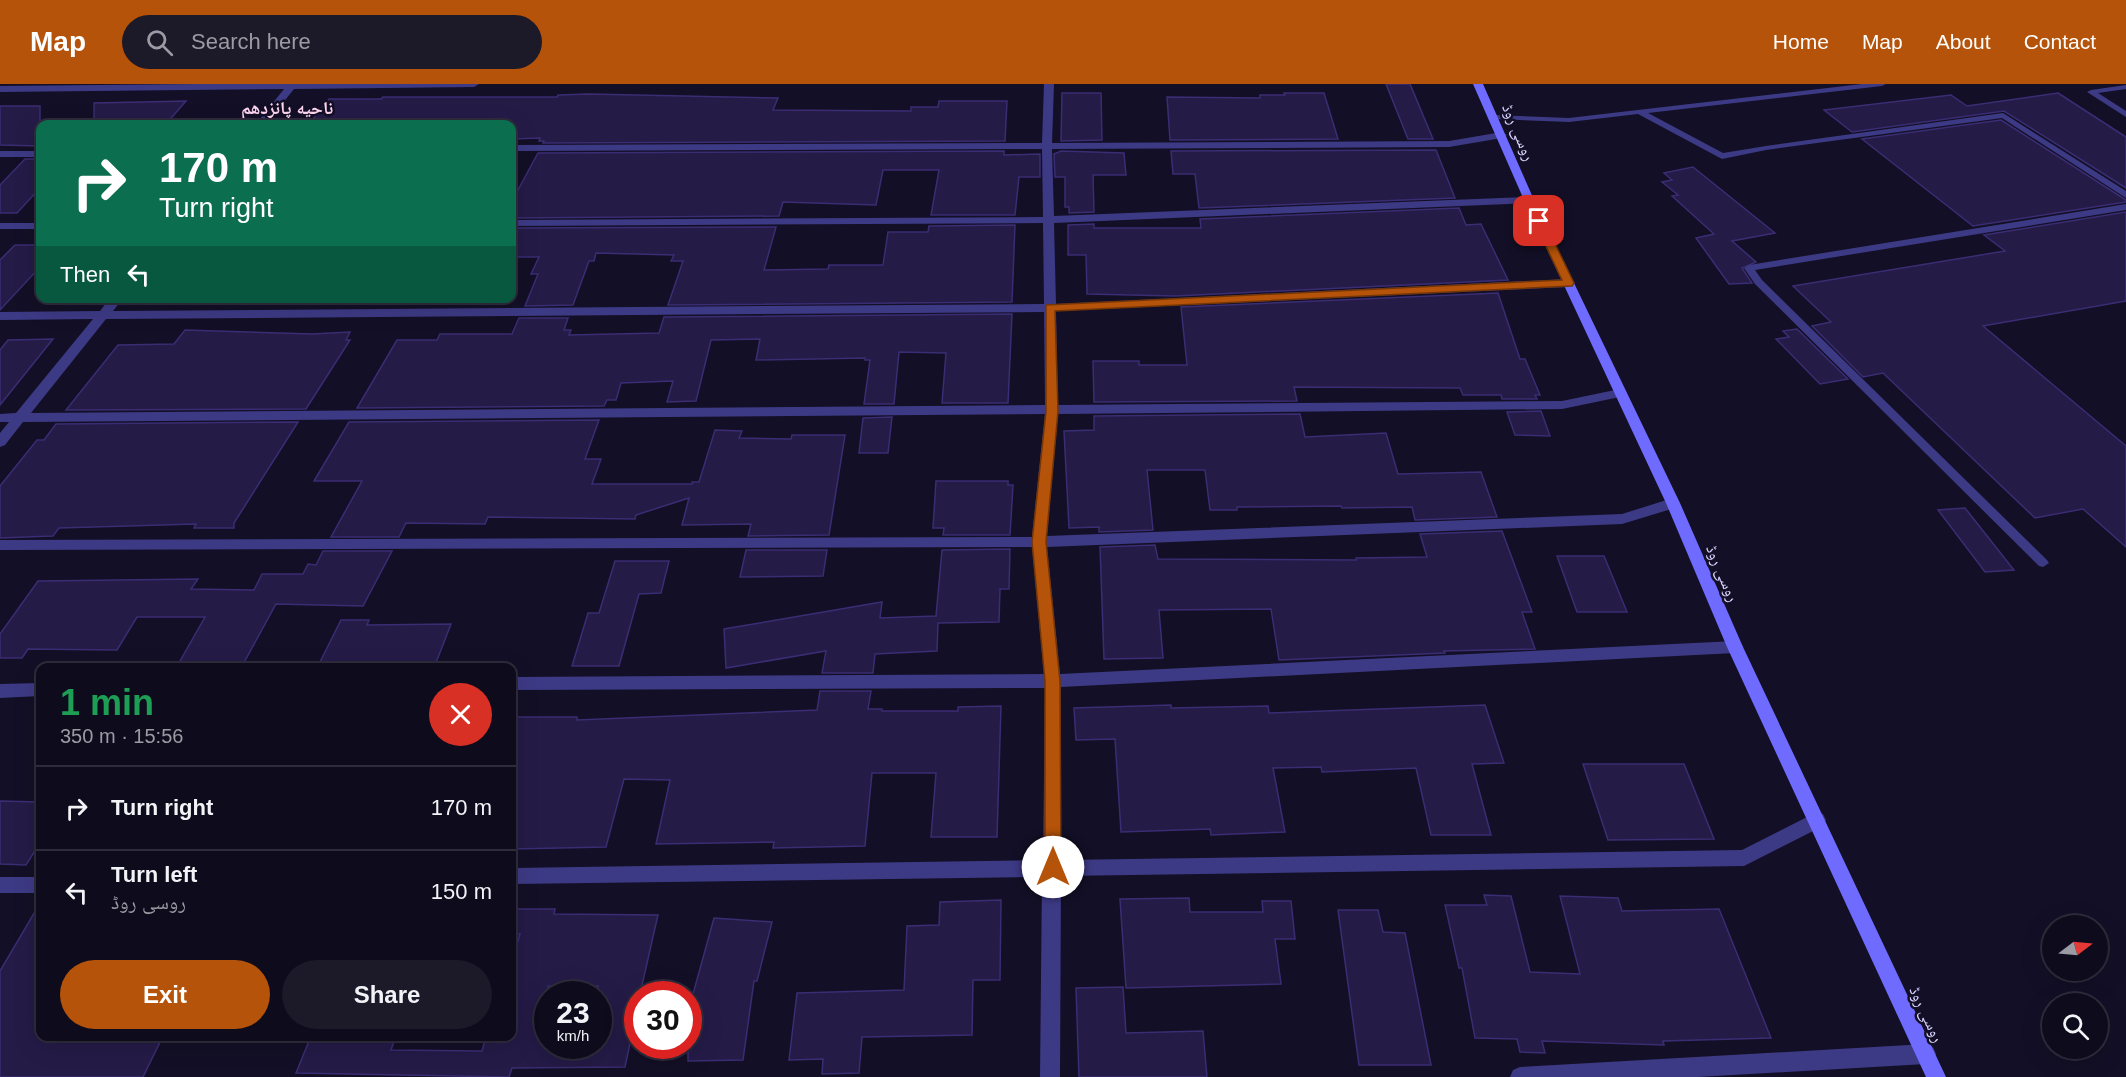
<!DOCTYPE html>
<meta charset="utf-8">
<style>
body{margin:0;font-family:Arial,"Noto Naskh Arabic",sans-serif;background:#1c1929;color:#f1f3f6;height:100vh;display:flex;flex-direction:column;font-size:22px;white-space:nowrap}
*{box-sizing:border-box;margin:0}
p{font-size:20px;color:#9b9ba3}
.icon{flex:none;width:33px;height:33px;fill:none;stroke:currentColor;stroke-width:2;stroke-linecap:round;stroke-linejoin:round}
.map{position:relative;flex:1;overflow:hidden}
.details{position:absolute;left:36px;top:579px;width:480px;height:378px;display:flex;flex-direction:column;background:#0e0b1c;border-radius:12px;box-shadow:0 6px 24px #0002,0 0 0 2px #2e2b3b}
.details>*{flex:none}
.hud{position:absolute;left:36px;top:36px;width:480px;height:183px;border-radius:12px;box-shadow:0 6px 24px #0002,0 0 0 2px #2e2b3b;background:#0b6e4f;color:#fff;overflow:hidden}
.needle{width:39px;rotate:74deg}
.fabs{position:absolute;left:2042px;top:831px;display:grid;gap:12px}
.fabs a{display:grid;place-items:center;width:66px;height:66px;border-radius:50%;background:#0e0b1c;box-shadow:0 6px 24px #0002,0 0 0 2px #2e2b3b;font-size:30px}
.speed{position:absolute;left:534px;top:897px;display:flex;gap:12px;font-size:30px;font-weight:700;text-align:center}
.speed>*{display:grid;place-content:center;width:78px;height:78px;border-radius:50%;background:#0e0b1c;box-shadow:0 6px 24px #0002,0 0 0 2px #2e2b3b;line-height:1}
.speed small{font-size:15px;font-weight:400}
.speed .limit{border:9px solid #d22;background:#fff;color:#111}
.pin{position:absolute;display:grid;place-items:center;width:51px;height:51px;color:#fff;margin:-26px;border-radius:12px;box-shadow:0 3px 9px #0006}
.me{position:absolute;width:66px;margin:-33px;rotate:0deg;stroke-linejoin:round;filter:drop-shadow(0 0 4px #0008)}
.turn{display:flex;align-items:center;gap:21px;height:126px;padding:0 24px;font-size:27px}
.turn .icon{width:78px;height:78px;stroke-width:2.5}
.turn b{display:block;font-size:42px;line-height:51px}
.then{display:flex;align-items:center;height:57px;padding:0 24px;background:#0003;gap:12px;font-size:22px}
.round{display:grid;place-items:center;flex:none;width:63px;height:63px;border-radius:32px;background:#1c1929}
.head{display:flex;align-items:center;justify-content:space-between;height:102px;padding:0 24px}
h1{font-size:36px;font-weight:700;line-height:45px;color:#1e9e55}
.action{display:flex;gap:12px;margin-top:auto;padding:12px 24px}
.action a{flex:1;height:69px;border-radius:36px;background:#b45309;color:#fff;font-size:24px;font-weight:700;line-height:69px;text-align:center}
.action a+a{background:#1c1929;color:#f1f3f6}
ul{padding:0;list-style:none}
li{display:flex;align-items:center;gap:18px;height:84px;padding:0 24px;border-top:2px solid #2e2b3b}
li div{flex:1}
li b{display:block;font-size:22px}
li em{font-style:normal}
header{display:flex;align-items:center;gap:36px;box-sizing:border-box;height:84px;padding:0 30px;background:#b45309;color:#fff}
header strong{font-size:28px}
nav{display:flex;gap:33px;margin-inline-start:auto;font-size:21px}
.search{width:420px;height:54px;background:#1c1929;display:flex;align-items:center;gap:15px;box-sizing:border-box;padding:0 21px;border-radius:33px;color:#9b9ba3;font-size:22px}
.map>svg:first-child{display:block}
</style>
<header>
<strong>Map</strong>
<div class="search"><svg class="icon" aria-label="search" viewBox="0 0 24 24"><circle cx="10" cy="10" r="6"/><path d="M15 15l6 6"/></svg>Search here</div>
<nav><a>Home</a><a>Map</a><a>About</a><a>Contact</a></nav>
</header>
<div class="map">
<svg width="2126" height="993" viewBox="0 0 2126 993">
<rect width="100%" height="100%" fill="#130f26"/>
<g fill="#241b47" stroke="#3b2d73" stroke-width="1.5" fill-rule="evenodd">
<polygon points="1386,0 1410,0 1433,55 1408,55"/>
<polygon points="1062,9 1101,9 1102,56 1061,57"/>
<polygon points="1284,9 1324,9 1338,55 1170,56 1167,13 1260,14 1260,11 1285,11"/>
<polygon points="2058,9 2126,53 2126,104 2004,27 1852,48 1824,26 1951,11 1967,22"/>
<polygon points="589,10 778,14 773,26 911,27 911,23 938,23 939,17 1007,17 1005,57 543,59 544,57 539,57 540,54 512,55 512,40 309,40 329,15 381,15 383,13 557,13 558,11"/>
<polygon points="186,17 166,40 94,40 94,19"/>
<polygon points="0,22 40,22 40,65 36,65 39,62 0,61"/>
<polygon points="2001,36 2126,116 2126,118 1973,142 1862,55"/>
<polygon points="1436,66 1455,114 1199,124 1195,90 1173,90 1171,67"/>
<polygon points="1004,67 1004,71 1040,70 1040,93 1019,93 1015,131 931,131 939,86 883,86 876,121 783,118 779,132 512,134 512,117 538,69"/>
<polygon points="1061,67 1124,69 1126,91 1093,91 1094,128 1069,129 1069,123 1065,123 1065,93 1055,93 1054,70"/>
<polygon points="25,75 40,75 40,104 17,129 0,129 0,101"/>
<polygon points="1693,83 1775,149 1732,157 1756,178 1742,184 1752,199 1729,200 1696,154 1714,150 1672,112 1678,111 1662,98 1672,96 1664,89"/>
<polygon points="1459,124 1466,141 1481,140 1508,196 1175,212 1087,210 1086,171 1068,171 1068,141 1094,140 1094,144 1201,144 1200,135"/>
<polygon points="2126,128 2126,217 1983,242 2126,362 2126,463 2083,425 2035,434 1883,289 1863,293 1812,242 1831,238 1793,202 2005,167 1984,151"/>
<polygon points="1015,141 1012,218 668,221 683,177 671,177 674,171 596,169 594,177 589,177 573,221 525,222 538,190 531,190 539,173 512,173 512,144 776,143 764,186 828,185 829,181 883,181 888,148 928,148 929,142"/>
<polygon points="15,161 40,161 40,183 0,226 0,176"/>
<polygon points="1498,209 1520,275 1525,275 1540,311 1535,311 1537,315 1502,315 1501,311 1463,311 1460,304 1294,303 1297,317 1094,318 1093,277 1139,277 1139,281 1187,281 1181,223"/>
<polygon points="1012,230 1008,319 942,319 946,269 899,268 894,320 864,320 870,276 865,276 865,274 756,276 760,255 711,256 696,317 667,318 673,297 621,299 616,316 607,316 604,322 357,324 397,256 437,256 440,250 512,250 519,234 568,234 564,246 571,246 569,251 659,249 664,233"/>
<polygon points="1797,245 1848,295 1820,300 1776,255 1789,253 1783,247"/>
<polygon points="185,246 312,250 350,248 346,256 350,256 306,325 66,326 118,261 174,260"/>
<polygon points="53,255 0,321 0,266 8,256"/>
<polygon points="1541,327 1550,352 1515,351 1507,328"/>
<polygon points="1300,330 1305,353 1386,349 1398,390 1481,388 1497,433 1415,436 1412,423 1342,424 1341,422 1237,423 1237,426 1210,426 1205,386 1147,386 1153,446 1099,448 1099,443 1069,444 1064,347 1094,346 1094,332"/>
<polygon points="892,333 888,369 859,369 863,334"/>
<polygon points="599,336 585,375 601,375 592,400 692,400 692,398 699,398 715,346 742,347 739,354 791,355 792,351 845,351 829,451 748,452 751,440 682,441 689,414 636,431 635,435 488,433 485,440 406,439 399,453 331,453 362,397 314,397 349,338"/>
<polygon points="298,338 234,439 234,444 194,444 196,440 59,444 53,452 0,454 0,402 37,356 44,356 56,340"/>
<polygon points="936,397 1008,397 1008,401 1013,401 1010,451 943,451 944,444 933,444"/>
<polygon points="1965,424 2014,486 1985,488 1938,426"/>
<polygon points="1502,447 1532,528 1522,528 1535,565 1444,567 1445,569 1279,576 1271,525 1159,526 1163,574 1104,575 1100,463 1155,461 1158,475 1356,476 1356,474 1427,473 1420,450"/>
<polygon points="1010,465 1009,505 1000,505 999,538 938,539 937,567 875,570 873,589 822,589 826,567 726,584 724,545 882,518 880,534 936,532 942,466"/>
<polygon points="746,466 827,466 823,492 740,493"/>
<polygon points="323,467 392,467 363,522 276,520 241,584 176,584 205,533 137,533 117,566 28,565 22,574 0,574 0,550 38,497 198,495 191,505 254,506 262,490 303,490 308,480 316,481"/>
<polygon points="1557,472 1604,472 1627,528 1577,528"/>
<polygon points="615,477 669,477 661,509 639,510 619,582 572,582 588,529 599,529"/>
<polygon points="341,536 369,536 367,541 451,540 434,584 317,584"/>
<polygon points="820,607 871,607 868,625 882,625 882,627 958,627 958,623 1001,622 997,753 931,753 936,689 872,689 865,762 773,764 774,758 656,760 670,696 624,695 606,763 512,765 512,633 577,633 577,636 817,626"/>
<polygon points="1171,621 1171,624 1268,622 1269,629 1485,621 1504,679 1472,680 1491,751 1431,751 1416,684 1322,688 1321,683 1273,684 1285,748 1211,751 1210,745 1121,748 1115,655 1076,656 1074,624"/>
<polygon points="1583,680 1684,680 1714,755 1608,756"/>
<polygon points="0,717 40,718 40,759 26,781 0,780"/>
<polygon points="1484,811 1511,812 1530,888 1580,890 1560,812 1618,814 1622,827 1719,825 1771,954 1663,957 1664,961 1542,957 1545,969 1520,968 1517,955 1475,954 1462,884 1459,884 1445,821 1487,821"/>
<polygon points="1189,814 1190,828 1263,828 1262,817 1291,817 1295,855 1275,855 1281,900 1126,904 1120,815"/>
<polygon points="1001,816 1000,896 973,896 972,951 862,953 859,989 822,990 823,975 789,976 797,909 904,906 907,842 939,841 940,818"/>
<polygon points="40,819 40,952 163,952 143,993 0,993 0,887"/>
<path d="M512,825h43l-1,5 104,1 -18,79h-2v12l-13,61 -113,1 -3,9 -213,-4 15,-37h85l-5,14 91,1 4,-15h26v-75l8,-27h-8zM548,902h50v60h-50z"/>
<polygon points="1338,826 1378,826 1383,848 1405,849 1431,981 1359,981"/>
<polygon points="714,834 772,838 757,897 754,897 743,976 688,977 688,910 693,910"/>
<polygon points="1123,903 1126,949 1203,947 1207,993 1079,993 1076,904"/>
</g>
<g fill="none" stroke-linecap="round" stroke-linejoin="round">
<g fill="#3d3a85" fill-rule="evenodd">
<polygon points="1862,0 1886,0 1882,2 1648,29 1723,69 1766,62 2003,29 2126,107 2126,114 2002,34 1766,66 1722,75 1638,30 1569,38 1494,35 1490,33 1494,31 1569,34"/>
<polygon points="2126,1 2126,5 2098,9 2126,27 2126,33 2087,8 2091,6"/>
<polygon points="2126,120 2126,126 1755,186 1762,196 2047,476 2049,479 2043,483 2039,482 1755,200 1744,184 1749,181"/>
</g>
<g fill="#3d3a85" fill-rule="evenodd">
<polygon points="197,0 479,0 474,3 294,5 266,40 256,40 284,5 0,8 0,2"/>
<path d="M1044,0h10l-2,59 397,-2 53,-9 5,3 -5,3 -53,9 -397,2 2,67 475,-19 5,3 -5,3 -475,20 2,81 513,-25 6,4 -6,4 -513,24 2,94 504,-4 58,-12 7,4 -7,4 -58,12 -504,5 -11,122 575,-22 51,-16 7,5 -2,4 -56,17 -575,23 13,127 675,-33 6,2 2,4 -2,4 -6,2 -674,34v173l681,-10 75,-38 6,2 3,6 -3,6 -79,40 -683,10 -1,201h-20l2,-200 -530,7v-16l531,-8 2,-172 -533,2v-13l532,-3 -12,-127 -1032,3v-10l1032,-3 13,-123 -1022,8 -18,23 -5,2v-14l9,-11h-9v-8l16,-1 77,-94 -93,1v-8l100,-1 10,-13h13l-10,13 931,-7 -1,-81 -531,3v-6l531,-3 -1,-68 -530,2v-6l530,-2zM1044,228l1,93 -1014,8 75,-94z"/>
<rect x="0" y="67" width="40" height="6"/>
<rect x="0" y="139" width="40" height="6"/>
<polygon points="40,599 40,612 0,614 0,600"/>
<rect x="0" y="793" width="40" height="16"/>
<polygon points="1926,960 1933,963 1936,970 1933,977 1926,980 1698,993 1510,993 1513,986 1520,983"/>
</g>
<polygon fill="#6f6bff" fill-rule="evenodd" points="1473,0 1483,0 1534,116 1680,419 1743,563 1946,993 1926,993 1727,563 1666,419 1524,116"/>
</g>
<polygon fill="#b45309" stroke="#753606" stroke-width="1.5" points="1539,134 1544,137 1574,199 1572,202 1055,227 1058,327 1046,458 1060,597 1061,783 1059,788 1053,790 1047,788 1045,783 1045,597 1032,458 1046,327 1046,221 1562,196 1534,137"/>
<g text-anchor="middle" stroke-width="5" stroke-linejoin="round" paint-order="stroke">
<g font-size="16" fill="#d9d4ff" stroke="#130f26">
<text transform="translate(1519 48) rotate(67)" y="6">روسی روڈ</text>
<text transform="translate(1723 489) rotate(67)" y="6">روسی روڈ</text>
<text transform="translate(1927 930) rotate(65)" y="6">روسی روڈ</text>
</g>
<g font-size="18" font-weight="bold" fill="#ffd6f0" stroke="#130f26">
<text x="287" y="30">ناحیه پانزدهم</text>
</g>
</g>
</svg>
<div class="fabs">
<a><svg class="needle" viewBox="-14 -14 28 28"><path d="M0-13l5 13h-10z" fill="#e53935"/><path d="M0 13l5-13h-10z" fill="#9b9ba3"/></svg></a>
<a><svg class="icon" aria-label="search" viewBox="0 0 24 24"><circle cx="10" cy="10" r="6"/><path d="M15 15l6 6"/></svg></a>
</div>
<div class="speed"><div>23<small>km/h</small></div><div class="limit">30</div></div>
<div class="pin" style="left:1539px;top:137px;background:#d93025"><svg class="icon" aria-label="arrive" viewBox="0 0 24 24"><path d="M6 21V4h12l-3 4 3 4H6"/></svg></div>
<svg class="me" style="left:1053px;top:783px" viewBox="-20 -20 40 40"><circle r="19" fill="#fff"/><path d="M0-13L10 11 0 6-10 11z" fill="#b45309"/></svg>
<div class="hud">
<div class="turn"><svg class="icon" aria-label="right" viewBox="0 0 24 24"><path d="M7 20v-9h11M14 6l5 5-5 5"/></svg><div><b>170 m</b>Turn right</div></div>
<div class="then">Then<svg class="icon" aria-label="left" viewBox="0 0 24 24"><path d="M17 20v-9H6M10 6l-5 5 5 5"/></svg></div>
</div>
<section class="details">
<div class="head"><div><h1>1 min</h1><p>350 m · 15:56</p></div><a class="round" style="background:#d93025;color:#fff"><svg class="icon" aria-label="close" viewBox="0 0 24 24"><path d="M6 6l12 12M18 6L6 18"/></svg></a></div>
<ul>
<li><svg class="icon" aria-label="right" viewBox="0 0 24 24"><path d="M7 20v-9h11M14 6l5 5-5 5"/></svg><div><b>Turn right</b></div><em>170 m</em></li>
<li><svg class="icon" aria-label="left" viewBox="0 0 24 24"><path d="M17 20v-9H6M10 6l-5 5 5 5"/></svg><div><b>Turn left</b><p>روسی روڈ</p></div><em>150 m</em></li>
</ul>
<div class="action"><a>Exit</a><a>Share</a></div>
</section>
</div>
